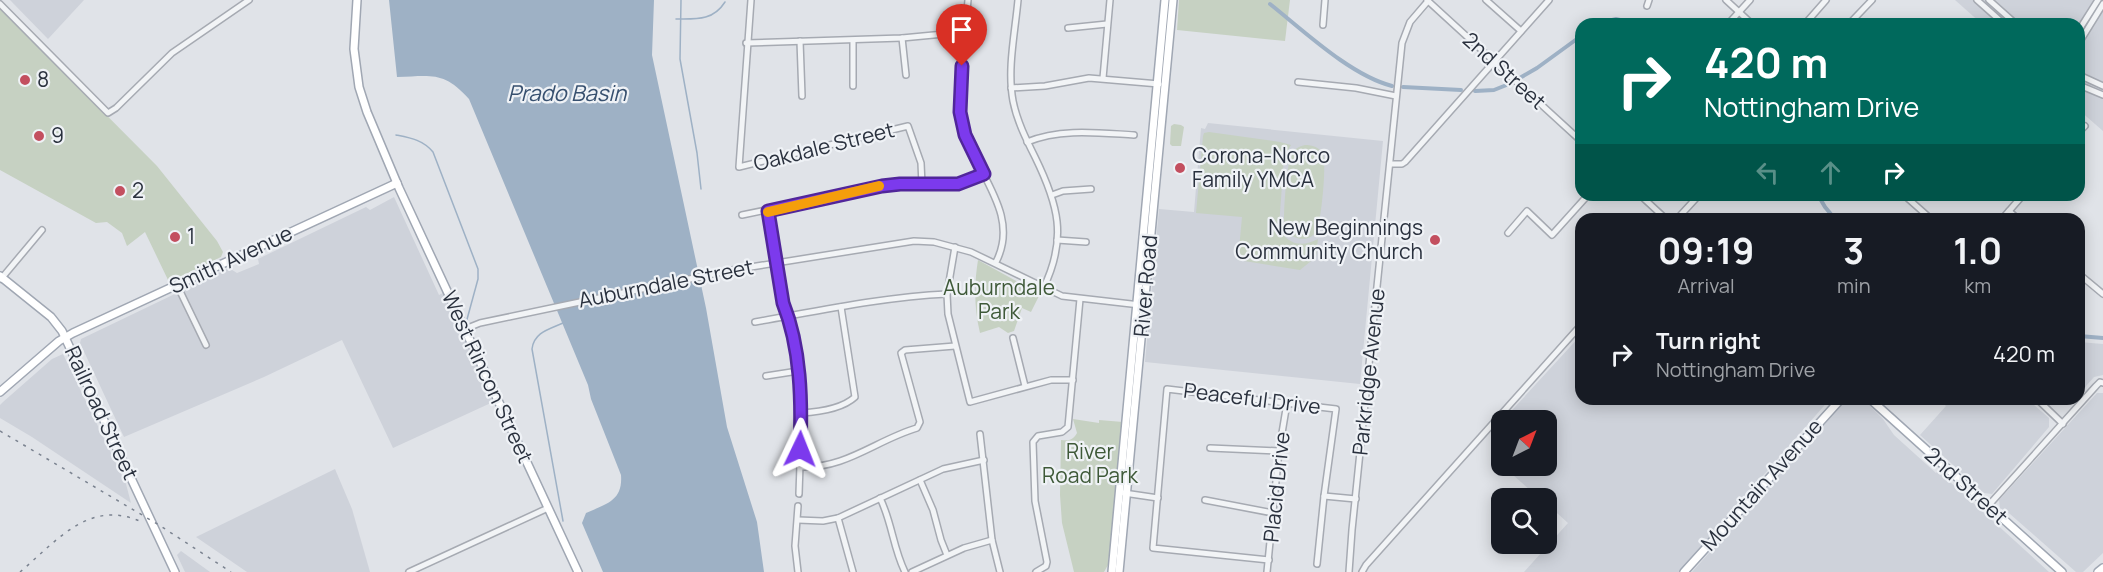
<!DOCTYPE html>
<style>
body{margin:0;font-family:Manrope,sans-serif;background:#20242c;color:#f1f3f6;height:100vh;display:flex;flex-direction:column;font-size:22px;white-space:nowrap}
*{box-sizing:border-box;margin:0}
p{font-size:20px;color:#9ea1a6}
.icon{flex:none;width:33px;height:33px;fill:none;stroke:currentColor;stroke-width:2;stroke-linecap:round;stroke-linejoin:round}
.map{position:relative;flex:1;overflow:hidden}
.details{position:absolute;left:1575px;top:213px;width:510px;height:192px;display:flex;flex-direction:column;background:#171b24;border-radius:18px;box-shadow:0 3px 15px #0003}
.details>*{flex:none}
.top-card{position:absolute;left:1575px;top:18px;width:510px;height:183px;border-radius:18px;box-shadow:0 3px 15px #0003;background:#00695c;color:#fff;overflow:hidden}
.needle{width:39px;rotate:42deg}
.tools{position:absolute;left:1491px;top:410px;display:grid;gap:12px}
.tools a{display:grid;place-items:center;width:66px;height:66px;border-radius:12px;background:#171b24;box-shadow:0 3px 15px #0003;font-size:30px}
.pin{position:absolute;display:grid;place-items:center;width:51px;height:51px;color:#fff;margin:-62px -26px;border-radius:50% 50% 50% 0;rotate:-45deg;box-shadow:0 0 6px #0007}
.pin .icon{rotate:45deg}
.me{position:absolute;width:66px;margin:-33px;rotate:2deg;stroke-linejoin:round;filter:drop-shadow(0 0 4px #0008)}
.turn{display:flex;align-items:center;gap:21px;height:126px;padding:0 30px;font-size:27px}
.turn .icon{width:78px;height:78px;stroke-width:2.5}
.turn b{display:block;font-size:42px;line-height:51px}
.lanes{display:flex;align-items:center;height:57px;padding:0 30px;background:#0003;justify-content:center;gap:30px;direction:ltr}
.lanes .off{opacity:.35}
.eta{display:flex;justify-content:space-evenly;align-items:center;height:102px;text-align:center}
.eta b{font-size:36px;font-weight:700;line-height:42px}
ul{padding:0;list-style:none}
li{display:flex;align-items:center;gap:18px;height:78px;padding:0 30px}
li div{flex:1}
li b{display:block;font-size:22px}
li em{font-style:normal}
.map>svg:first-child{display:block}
</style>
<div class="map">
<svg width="2103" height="572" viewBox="0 0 2103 572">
<rect width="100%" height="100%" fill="#e0e3e8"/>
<g fill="#ced2da">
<polygon points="10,0 84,0 48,39"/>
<polygon points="1955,0 2103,0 2103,131 2079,110 2079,24 1982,24"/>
<polygon points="1208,123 1383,141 1360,384 1145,362 1159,209 1194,212 1201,128 1205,129"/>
<polygon points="394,197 439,295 443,293 493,402 393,448 342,340 264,377 124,437 80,343 81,339 229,268 237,273 259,264 258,259 366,207 370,210"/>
<polygon points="1581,335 1581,399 1830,399 1679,572 1524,572 1568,523 1547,504 1546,498 1539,498 1504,467 1506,465 1546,465 1546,420 1503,420"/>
<polygon points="2079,342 2103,344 2103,375 2094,377 2079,394"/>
<polygon points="63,354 126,484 131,503 32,437 0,418 0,405 3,402 52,359"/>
<polygon points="2097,393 2103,393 2103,553 2083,572 2076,572 2010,514 2000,508 1999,500"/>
<polygon points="1847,399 1864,400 1883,419 1894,435 1936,473 1938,471 2049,572 1692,572"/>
<polygon points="1938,399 2027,399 2049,418 2049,427 1992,494 1984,493 1920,435 1946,406"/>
<polygon points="335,469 352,509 370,572 247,572 196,537"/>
<polygon points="181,551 210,572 185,572 177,555"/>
</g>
<g fill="#c6d1c2">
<polygon points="1179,0 1290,0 1285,41 1177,30"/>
<polygon points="0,8 157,166 217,241 223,252 221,257 169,282 145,232 127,246 122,233 107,222 96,223 0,170"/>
<polygon points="1174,124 1181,125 1184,127 1181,146 1172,146 1170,144 1171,126"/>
<path d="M1209,132l71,10 11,3 -7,12 -5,70c7,17 22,21 39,12l-2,18 -16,13 -62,-10 4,-43 -46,-4 7,-77 1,-3z"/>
<path d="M1305,145c7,0 15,2 18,10 4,8 -2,70 -7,77 -8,11 -25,8 -31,-4 -3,-6 2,-65 6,-72 2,-7 7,-9 14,-11z"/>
<path d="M978,260l62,34 -9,18 -9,-4 -8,23 -6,2 -9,-6 -19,6c-6,-25 -6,-48 -2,-73z"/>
<path d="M1073,419l26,4v-3l24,2 -15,143 -4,7h-30l-12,-49 -2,-28 1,-55c8,1 12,0 16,-7z"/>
</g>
<path fill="#9eb1c5" d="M389,0h265l-2,55 54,253 21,119 30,95 7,50h-161l-21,-49 4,-10c20,-9 37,-12 35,-38l-30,-76 -3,-14 -119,-286c-25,-28 -37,-23 -72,-22z"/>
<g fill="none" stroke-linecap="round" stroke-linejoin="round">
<g stroke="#9eb1c5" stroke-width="1.5">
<polyline points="681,0 680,59 697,153 701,189"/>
<path d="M676,19c20,0 37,2 49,-17"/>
<path d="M396,135c15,3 27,5 37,17l45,117v10l-12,44"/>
<path d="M563,323c-13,6 -29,9 -31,26l31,172"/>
</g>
<g stroke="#9eb1c5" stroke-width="4">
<path d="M1270,4c34,27 80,71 122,82"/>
<polyline points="1597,24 1616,19 1636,24"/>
<polyline points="1518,79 1537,68 1581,36"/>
<polyline points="1403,87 1461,90"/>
<polyline points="1475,91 1494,90 1509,84"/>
<polyline points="1818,195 1825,207 1835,219"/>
<polyline points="2079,336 2103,338"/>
</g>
<g stroke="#a6aab2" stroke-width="8">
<g id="minor">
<polyline points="751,0 739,167 908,126 921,163 922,185"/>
<path d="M968,0c-3,36 -11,74 -8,111 3,52 64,97 36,151"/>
<path d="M1018,0c-3,33 -11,69 -5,101 4,20 13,38 22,56 23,47 33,81 8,132"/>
<polyline points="1427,0 1581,141"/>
<polyline points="1486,0 1521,31"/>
<polyline points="1726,0 1752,24"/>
<polyline points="1977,0 2004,24"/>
<polyline points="1989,0 2016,24"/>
<polyline points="0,4 108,113 116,108 172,53 249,0"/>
<polyline points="1647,6 1649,0"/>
<polyline points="1728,24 1750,0"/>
<polyline points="1805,24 1826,0"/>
<polyline points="1849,24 1872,0"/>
<polyline points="1323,25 1325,0"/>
<polyline points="1068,28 1107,24"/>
<polyline points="2079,30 2098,0"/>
<polyline points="902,38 906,75"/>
<polyline points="800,41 802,96"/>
<polyline points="853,41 853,86"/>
<polyline points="746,43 902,38 965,32"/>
<polyline points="2079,43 2103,4"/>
<polyline points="2079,75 2103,86"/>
<polyline points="1103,78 1110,0"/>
<polyline points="1298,82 1356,88 1396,96"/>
<polyline points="2079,85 2103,95"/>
<polyline points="1011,88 1045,86 1089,78 1159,84"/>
<polyline points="2079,132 2085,126"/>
<path d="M1027,142c34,-14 72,-9 107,-7"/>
<polyline points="1390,164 1402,164 1405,162 1549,0"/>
<polyline points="1052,195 1063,191 1091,189"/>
<polyline points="1640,195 1666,219"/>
<polyline points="1904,195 1931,219"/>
<path d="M768,211l15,92c23,59 18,128 16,191"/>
<polyline points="2009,211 2018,219"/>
<polyline points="742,215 882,186 900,184 959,184 984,174"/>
<polyline points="1677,219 1699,195"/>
<polyline points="2002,219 2023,195"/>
<polyline points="1508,233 1527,211 1552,235 1588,195"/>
<polyline points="1057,240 1086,242"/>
<polyline points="955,247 947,294 948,314 970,402 1051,380 1073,380"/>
<polyline points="2079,274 2103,294"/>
<polyline points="1,279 42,230"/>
<polyline points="177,285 206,345"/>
<path d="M755,322c63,-11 128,-25 192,-28"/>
<polyline points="465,329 480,323 732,270 914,241 934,242 971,252 1062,296 1140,305"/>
<polyline points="1013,338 1025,386"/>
<polyline points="766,376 798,371"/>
<polyline points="2037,399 2063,424"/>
<path d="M801,413c17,-1 41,-4 54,-16l-14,-90"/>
<polyline points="980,434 992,540 1000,572"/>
<polyline points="1210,448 1279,451"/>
<path d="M800,467c46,2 76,-27 117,-39l3,-6 -19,-69 4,-3 50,-4"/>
<polyline points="920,480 933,510 941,540 947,555"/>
<polyline points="1124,493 1158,498"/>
<polyline points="1324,496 1356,499"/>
<path d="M880,498c12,24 13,50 25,74"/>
<polyline points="1205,500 1273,513"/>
<polyline points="1988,506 2096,386 2100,382 2103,383"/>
<polyline points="838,518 853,572"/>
<polyline points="798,520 823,521 838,518 943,469 984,460"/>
<polyline points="1269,560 1153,548 1167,389 1336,409 1324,496 1317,564"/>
<polyline points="409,572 548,508"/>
<polyline points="798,572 795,546 798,506"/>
<polyline points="912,572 964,548 992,540"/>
<polyline points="1036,572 1046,566 1047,562 1035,501 1033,442 1038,436 1062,432 1068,427 1080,299"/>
<polyline points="1267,572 1279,451 1287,403"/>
<polyline points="1349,572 1352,530 1402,43 1410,22 1428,1"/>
<polyline points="1362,572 1366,565 1581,325"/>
</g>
</g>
<g stroke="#a0a7b3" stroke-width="10">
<g id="major">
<polyline points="357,0 354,49 359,87 367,112 399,188 578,572"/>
<polyline points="0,276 51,317 62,331 175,572"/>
<polyline points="0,392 59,341 73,333 397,183"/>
<polyline points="1870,399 2062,572"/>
<polyline points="1112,572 1165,0"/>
<polyline points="1119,572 1173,0"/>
<polyline points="1684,572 1841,399"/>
<polyline points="2098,572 2103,568"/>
</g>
</g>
<use href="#minor" stroke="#f2f4f6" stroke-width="5"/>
<use href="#major" stroke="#fff" stroke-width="7"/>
<g stroke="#7b8390" stroke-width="1.5" stroke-dasharray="3 6" stroke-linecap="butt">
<polyline points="0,431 159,525 231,572"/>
<path d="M20,572c38,-32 70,-75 124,-49"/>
</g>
</g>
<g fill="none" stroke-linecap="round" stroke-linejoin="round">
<g stroke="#51269a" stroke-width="15">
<path id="route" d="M800,449c2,-48 1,-101 -17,-146l-15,-92 114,-25 18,-2h58l26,-10 -19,-39 -5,-23 2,-46"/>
</g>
<use href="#route" stroke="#7c3aed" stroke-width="10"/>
<polyline stroke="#f59e0b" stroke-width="10" points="768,212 879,186"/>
</g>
<g fill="#c34f5f" stroke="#eff2f6" stroke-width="2">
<circle cx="25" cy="80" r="6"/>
<circle cx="39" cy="136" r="6"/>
<circle cx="1180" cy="168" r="6"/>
<circle cx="120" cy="191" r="6"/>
<circle cx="175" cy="237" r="6"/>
<circle cx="1435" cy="240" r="6"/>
</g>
<g text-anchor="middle" stroke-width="4.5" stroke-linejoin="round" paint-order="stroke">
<g font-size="21" fill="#2a313e" stroke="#eff2f6">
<text transform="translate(1504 71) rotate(42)" y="7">2nd Street</text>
<text transform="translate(824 147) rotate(-14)" y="7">Oakdale Street</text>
<text transform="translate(231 260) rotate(-25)" y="7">Smith Avenue</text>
<text transform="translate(666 284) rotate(-11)" y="7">Auburndale Street</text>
<text transform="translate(1146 286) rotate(-85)" y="7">River Road</text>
<text transform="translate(1369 372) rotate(-84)" y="7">Parkridge Avenue</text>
<text transform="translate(487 377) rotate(65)" y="7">West Rincon Street</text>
<text transform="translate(1252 399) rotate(7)" y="7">Peaceful Drive</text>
<text transform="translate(101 413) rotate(65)" y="7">Railroad Street</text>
<text transform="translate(1762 485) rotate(-48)" y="7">Mountain Avenue</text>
<text transform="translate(1966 486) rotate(42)" y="7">2nd Street</text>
<text transform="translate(1277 487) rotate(-84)" y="7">Placid Drive</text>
</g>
<g font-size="21" fill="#2a313e" stroke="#eff2f6" text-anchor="start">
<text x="37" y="87">8</text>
<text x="51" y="143">9</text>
<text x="1192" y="163">Corona-Norco<tspan x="1192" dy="24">Family YMCA</tspan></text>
<text x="132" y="198">2</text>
<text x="1423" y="235" text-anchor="end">New Beginnings<tspan x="1423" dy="24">Community Church</tspan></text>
<text x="187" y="244">1</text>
</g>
<g font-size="21" fill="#3e5938" stroke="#eff2f6">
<text x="999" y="295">Auburndale<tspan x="999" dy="24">Park</tspan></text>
<text x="1090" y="459">River<tspan x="1090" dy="24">Road Park</tspan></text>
</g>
<g font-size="22" font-style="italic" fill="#37506f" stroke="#eff2f6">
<text x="567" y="101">Prado Basin</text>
</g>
</g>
</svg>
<div class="tools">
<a><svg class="needle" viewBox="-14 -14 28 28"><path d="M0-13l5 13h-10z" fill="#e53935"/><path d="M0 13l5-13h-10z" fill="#9ea1a6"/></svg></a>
<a><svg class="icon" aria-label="search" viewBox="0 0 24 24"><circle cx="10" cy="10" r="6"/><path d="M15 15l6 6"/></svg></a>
</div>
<div class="pin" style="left:962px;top:66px;background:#d93025"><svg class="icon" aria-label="arrive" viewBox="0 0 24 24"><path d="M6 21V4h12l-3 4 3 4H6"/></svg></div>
<svg class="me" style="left:800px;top:449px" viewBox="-20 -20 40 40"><path d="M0-17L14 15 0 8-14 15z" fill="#7c3aed" stroke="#fff" stroke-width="4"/></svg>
<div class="top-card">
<div class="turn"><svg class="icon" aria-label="right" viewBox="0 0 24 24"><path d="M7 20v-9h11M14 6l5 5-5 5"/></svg><div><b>420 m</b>Nottingham Drive</div></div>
<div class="lanes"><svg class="icon off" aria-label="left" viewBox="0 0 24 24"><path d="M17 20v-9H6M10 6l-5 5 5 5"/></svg><svg class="icon off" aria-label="ahead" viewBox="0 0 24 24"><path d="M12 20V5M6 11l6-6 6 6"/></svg><svg class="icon" aria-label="right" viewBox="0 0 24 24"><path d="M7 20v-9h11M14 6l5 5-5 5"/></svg></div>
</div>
<section class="details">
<div class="eta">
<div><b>09:19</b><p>Arrival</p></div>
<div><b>3</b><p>min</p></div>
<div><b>1.0</b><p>km</p></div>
</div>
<ul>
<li><svg class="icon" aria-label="right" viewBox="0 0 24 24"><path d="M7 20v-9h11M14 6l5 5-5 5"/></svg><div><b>Turn right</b><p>Nottingham Drive</p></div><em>420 m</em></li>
</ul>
</section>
</div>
